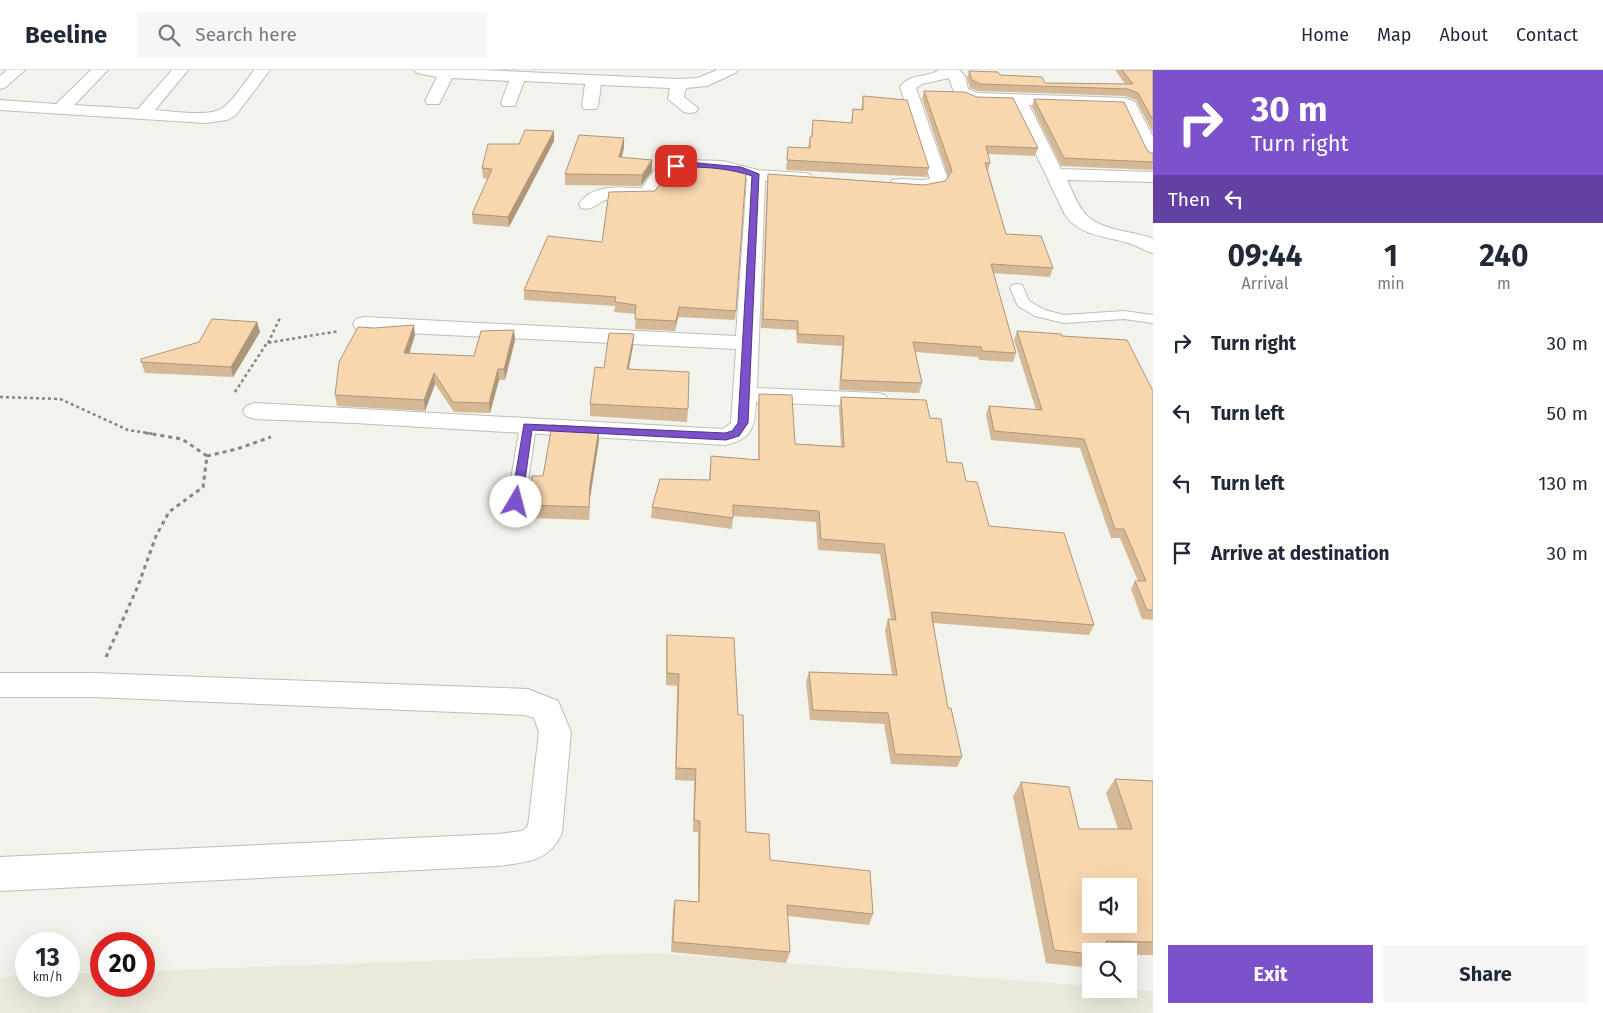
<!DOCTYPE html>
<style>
body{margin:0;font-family:"Fira Sans",sans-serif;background:#f6f6f7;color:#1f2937;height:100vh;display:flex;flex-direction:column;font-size:19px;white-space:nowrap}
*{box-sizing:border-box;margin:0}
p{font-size:16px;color:#747a83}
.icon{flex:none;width:28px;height:28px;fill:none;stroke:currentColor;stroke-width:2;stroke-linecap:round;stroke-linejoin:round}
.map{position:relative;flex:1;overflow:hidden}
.side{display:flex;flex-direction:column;background:#fff;width:450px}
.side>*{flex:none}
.guide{background:#7b52cb;color:#fff;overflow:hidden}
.tools{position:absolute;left:1082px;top:808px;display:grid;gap:10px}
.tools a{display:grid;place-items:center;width:55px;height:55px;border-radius:0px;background:#fff;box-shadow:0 5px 20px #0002;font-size:25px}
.speed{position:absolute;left:15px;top:862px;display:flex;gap:10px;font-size:25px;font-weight:700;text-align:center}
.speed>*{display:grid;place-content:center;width:65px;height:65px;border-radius:50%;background:#fff;box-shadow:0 5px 20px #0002;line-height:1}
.speed small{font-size:12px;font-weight:400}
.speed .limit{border:8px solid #d22;background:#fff;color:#111}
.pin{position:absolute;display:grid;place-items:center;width:42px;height:42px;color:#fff;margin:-21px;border-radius:10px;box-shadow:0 2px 8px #0006}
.me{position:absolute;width:55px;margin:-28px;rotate:8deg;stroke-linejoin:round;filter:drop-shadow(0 0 4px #0008)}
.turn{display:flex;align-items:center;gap:18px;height:105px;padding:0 15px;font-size:22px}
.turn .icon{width:65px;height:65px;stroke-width:2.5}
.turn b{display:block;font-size:35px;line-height:42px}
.then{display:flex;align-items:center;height:48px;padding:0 15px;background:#0003;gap:10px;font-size:19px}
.eta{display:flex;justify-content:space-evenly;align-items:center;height:85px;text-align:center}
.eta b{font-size:30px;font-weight:700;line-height:35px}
.cta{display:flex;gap:10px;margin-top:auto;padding:10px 15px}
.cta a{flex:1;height:58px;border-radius:0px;background:#7b52cb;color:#fff;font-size:20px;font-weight:700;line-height:58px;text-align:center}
.cta a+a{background:#f6f6f7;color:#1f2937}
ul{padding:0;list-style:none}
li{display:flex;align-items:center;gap:15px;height:70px;padding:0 15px}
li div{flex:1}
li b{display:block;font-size:19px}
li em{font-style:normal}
header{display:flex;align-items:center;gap:30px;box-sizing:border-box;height:70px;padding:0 25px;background:#fff;border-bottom:1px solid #e0e1e3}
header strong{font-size:24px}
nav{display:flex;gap:28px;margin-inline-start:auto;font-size:18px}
.search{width:350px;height:45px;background:#f6f6f7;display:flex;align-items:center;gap:12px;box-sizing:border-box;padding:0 18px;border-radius:0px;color:#747a83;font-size:19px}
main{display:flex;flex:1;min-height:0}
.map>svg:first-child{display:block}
</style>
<header>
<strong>Beeline</strong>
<div class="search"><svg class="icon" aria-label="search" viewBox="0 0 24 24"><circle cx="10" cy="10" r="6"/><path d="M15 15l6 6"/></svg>Search here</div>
<nav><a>Home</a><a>Map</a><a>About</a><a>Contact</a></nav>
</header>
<main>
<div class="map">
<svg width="1153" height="943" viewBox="0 0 1153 943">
<rect width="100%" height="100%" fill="#f3f3ed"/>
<polygon fill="#eae9dc" points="654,883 1091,916 1091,919 1153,921 1153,943 0,943 0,907 26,906 26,916 69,916 69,904 101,903 101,916 144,916 144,901"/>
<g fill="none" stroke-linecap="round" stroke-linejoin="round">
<g stroke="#bebeb8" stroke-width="2">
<g id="lane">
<polygon points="1017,214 1022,215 1029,231 1045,240 1064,245 1124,241 1153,245 1153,253 1124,249 1064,253 1035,246 1018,236 1010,218 1012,215"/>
<polygon points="528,351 534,352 536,356 525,432 522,436 516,438 510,436 507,432 520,356 522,352"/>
</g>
</g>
<g stroke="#bebeb8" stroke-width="2">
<g id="street">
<polygon points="7,0 25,0 6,17 0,19 0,6"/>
<path d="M91,0h17l-34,35 64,4 34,-39h16l-33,40c16,1 57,8 69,-3 12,-10 21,-25 30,-37h16l-34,45 -9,5 -21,3 -206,-13v-10l56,4z"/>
<polygon points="414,0 483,0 679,9 698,8 717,0 738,0 735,3 707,16 686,18 684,27 698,38 696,42 690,43 684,42 668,29 670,18 601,15 598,36 596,39 584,39 582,36 585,14 524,11 515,36 503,36 501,33 509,11 452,8 439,34 427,34 425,31 437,7 417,3"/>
<path d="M940,0h19l6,6 3,13 10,4 147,5 10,4 18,35v23l-6,-1 -3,-4 -22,-47 -93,-3 32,64 92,3v10l-86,-2c5,10 9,22 16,31 14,20 47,19 68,27l2,1v14c-9,-2 -16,-8 -25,-10 -23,-7 -48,-7 -63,-28l-53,-111 -37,-1 -20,-8 -6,-17 -27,6 -6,4 32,92c-11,16 -38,12 -56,8l-2,-4 2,-4c13,-3 25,2 38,-1l-30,-92c10,-14 26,-9 40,-17z"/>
<path d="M688,90l35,1 35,9 46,3 6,1 3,4 -3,4 -6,1 -39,-2 -8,207 120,5 8,2 4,5 -4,5 -8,2 -121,-5c-1,26 -4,36 -30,43l-371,-22 -100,-4 -9,-3 -3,-5 3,-5 9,-3 468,26 8,-6 5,-74 -372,-18 -8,-2 -3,-5 3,-5 8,-2 372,19 11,-158 -36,-7h-39l-18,27c-14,3 -37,-2 -48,2 -10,3 -12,11 -25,8l-2,-4c14,-21 41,-16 63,-16l18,-26z"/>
<path d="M0,603h94l434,16 30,12 13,31 -9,101c-13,29 -35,29 -64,33l-498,25v-34l498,-23 24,-3 6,-5 11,-94 -5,-14 -9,-3 -431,-18h-94z"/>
</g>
</g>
<g stroke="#858581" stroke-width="2.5" stroke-dasharray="3 3" stroke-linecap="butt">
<polyline points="268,273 280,248"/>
<polyline points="235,322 267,273 339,261"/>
<polyline points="0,327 60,329 128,360 154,364"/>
</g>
<g stroke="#858581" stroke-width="3" stroke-dasharray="4 4" stroke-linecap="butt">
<polyline points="207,386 237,379 271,367"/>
<polyline points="106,587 138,516 156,466 169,442 203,417 207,386 182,369 146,363"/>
</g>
<use href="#lane" fill="#fff" fill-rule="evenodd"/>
<use href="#street" fill="#fff" fill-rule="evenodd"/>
</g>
<g fill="#d5b996">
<polygon points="1115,0 1153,0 1153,63 1136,30 1125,26 978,21 970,18 967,8 969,1 1045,13 1125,14"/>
<polygon points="924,21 1038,78 1035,86 988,84 990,93 988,101 1006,164 1053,198 1050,207 993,203 1016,283 1013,292 979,290 978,287 915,282 922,313 919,323 839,320 842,276 797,273 796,260 761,258 767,113 768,104 924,115 945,111 948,106 922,29"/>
<polygon points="863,26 929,98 927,107 786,100 788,77 808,78 810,67 811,67 813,50 851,53 853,39 861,40"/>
<polygon points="1034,29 1146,78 1150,83 1153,83 1153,100 1061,96 1032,37"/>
<polygon points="554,61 554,71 509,157 473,154 472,144 488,109 483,108 482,98 519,74"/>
<polygon points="624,78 621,87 652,101 641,116 565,115 565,104"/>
<polygon points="548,166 736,241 735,250 678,247 675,261 635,259 636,244 614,242 615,236 524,230 524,220"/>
<polygon points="257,252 260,262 233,307 145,303 141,292"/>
<polygon points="514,260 515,270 505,310 499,310 490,343 454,342 435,314 425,341 337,336 335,325 415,265 409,284 474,286"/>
<polygon points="1017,261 1062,266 1153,321 1153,550 1142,549 1131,519 1135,511 1138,511 1120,468 1111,468 1080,378 991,370 986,344 989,336 1036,340 1014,270"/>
<polygon points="634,264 633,276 629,299 688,339 687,352 590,346 590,334 604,298"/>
<polygon points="759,324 795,374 841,376 839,338 841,327 930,348 947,392 966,411 989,456 1094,555 1089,565 933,553 948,638 962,687 957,697 891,694 884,654 810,650 806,612 809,602 892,605 885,560 888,549 891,550 880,484 818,480 816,452 733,446 732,459 651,448 652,437 709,410 711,386 758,390 758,335"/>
<polygon points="599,370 590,428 589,450 530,448 529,435 543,406"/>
<polygon points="667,565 738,645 746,762 770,790 873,844 869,855 788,846 790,882 786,893 671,882 673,840 675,830 698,832 698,762 693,762 694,711 675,710 677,616 666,615 666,577"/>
<polygon points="1115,709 1153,711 1153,885 1129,885 1129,881 1091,881 1091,898 1046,893 1013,726 1021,712 1079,759 1118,759 1106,723"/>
</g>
<g fill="#ae967a">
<polygon points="554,61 554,71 509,157 508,147"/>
<polygon points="624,68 624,78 619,98 619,87"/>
<polygon points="652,90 652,101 641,116 642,105"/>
<polygon points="679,237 678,247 675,261 676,251"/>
<polygon points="257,252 260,262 233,307 231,297"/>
<polygon points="414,255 415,265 406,294 404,283"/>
<polygon points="514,260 515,270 505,310 504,299"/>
<polygon points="634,264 633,276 626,311 627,299"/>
<polygon points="498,299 499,310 490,343 489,333"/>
<polygon points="434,303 435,314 425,341 424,330"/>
<polygon points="599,358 599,370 590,428 589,450 590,415"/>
</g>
<g fill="#f8d7af" stroke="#ae967a" fill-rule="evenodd">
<polygon points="1122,0 1153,0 1153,50 1138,23 1128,19 980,14 972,10 969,1 998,2 1000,5 1042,7 1045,13 1133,14"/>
<polygon points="924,21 965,22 977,27 1013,28 1038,78 986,76 990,93 985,93 1006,164 1041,166 1053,198 991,194 1016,283 982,281 981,277 913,272 922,313 841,310 844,266 798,264 798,251 763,249 768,104 924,115 945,111 952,101"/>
<polygon points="863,26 907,30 929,98 787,90 788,77 810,78 810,67 812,67 813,50 852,53 853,39 863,40"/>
<polygon points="1034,29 1124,32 1146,78 1150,83 1153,83 1153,92 1064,88"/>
<polygon points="525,60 554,61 508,147 472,144 492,99 482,98 488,74 519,74"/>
<polygon points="579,65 624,68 619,87 652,90 642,105 565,104"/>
<polygon points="674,94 727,97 746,101 736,241 679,237 676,251 635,249 636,235 615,232 616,227 524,220 548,166 602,172 609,122 655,121"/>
<polygon points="212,249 257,252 231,297 141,292 141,289 199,272"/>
<polygon points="414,255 404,283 474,286 481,261 514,260 504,299 498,299 489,333 453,332 434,303 424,330 335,325 339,292 358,257 374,258"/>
<polygon points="1017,261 1061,264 1062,266 1127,270 1153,321 1153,540 1147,540 1135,511 1146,511 1124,459 1115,459 1084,369 994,361 989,336 1042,340"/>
<polygon points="609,263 634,264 627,299 689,302 688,339 590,334 595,297 604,298"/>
<polygon points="759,324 792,325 795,374 844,377 841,327 926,330 930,348 941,349 947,392 962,393 966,411 977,412 989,456 1064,463 1094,555 931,542 948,638 951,638 962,687 895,684 888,643 813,640 809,602 897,605 888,549 896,550 884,474 821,469 819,441 733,435 733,448 652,437 660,409 710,410 711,386 759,390"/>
<polygon points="552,355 599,358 590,415 589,437 529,435 532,406 543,406"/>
<polygon points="667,565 734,568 738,645 743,645 746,762 769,764 770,790 870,801 873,844 787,835 790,882 673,872 675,830 699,832 700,751 694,750 696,699 676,698 679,604 667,603"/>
<path d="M1115,709l38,2v161l-47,-1 2,10h-17v3l-37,-4 -33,-168 48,5 10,42h53zM1091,816h38v38h-38z"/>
</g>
<path fill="#7b52cb" stroke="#503584" d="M687,92l54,5 18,7 -11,249 -9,13 -13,4 -194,-10 -10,72 -2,3h-7l-2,-3 13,-78 201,9 7,-2 6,-8 14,-247c-20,-7 -43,-9 -64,-9 -6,0 -11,2 -15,-1z"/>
</svg>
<div class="tools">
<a><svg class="icon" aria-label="sound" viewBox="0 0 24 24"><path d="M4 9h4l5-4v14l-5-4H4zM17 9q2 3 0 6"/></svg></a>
<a><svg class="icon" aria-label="search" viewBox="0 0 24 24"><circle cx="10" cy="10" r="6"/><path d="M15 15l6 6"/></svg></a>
</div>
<div class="speed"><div>13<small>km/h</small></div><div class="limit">20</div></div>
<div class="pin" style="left:676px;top:96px;background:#d93025"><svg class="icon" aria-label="arrive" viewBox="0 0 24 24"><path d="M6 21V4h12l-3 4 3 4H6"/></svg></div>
<svg class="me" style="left:516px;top:432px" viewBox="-20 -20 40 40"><circle r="19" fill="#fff"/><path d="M0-13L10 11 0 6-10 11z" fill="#7b52cb"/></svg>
</div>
<section class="side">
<div class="guide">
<div class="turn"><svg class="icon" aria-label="right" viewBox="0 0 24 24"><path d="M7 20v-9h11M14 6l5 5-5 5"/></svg><div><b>30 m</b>Turn right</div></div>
<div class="then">Then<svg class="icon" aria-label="left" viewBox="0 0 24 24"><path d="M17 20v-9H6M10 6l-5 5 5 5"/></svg></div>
</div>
<div class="eta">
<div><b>09:44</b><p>Arrival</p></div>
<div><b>1</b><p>min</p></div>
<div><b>240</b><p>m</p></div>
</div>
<ul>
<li><svg class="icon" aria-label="right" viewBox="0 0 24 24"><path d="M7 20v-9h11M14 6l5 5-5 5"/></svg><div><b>Turn right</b></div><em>30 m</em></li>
<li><svg class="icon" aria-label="left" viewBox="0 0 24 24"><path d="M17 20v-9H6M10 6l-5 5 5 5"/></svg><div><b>Turn left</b></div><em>50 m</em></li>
<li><svg class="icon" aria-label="left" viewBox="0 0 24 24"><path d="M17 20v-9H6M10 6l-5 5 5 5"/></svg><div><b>Turn left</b></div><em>130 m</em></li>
<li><svg class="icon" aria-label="arrive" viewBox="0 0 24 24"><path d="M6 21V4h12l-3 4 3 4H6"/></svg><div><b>Arrive at destination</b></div><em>30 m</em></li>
</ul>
<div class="cta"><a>Exit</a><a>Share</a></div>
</section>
</main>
